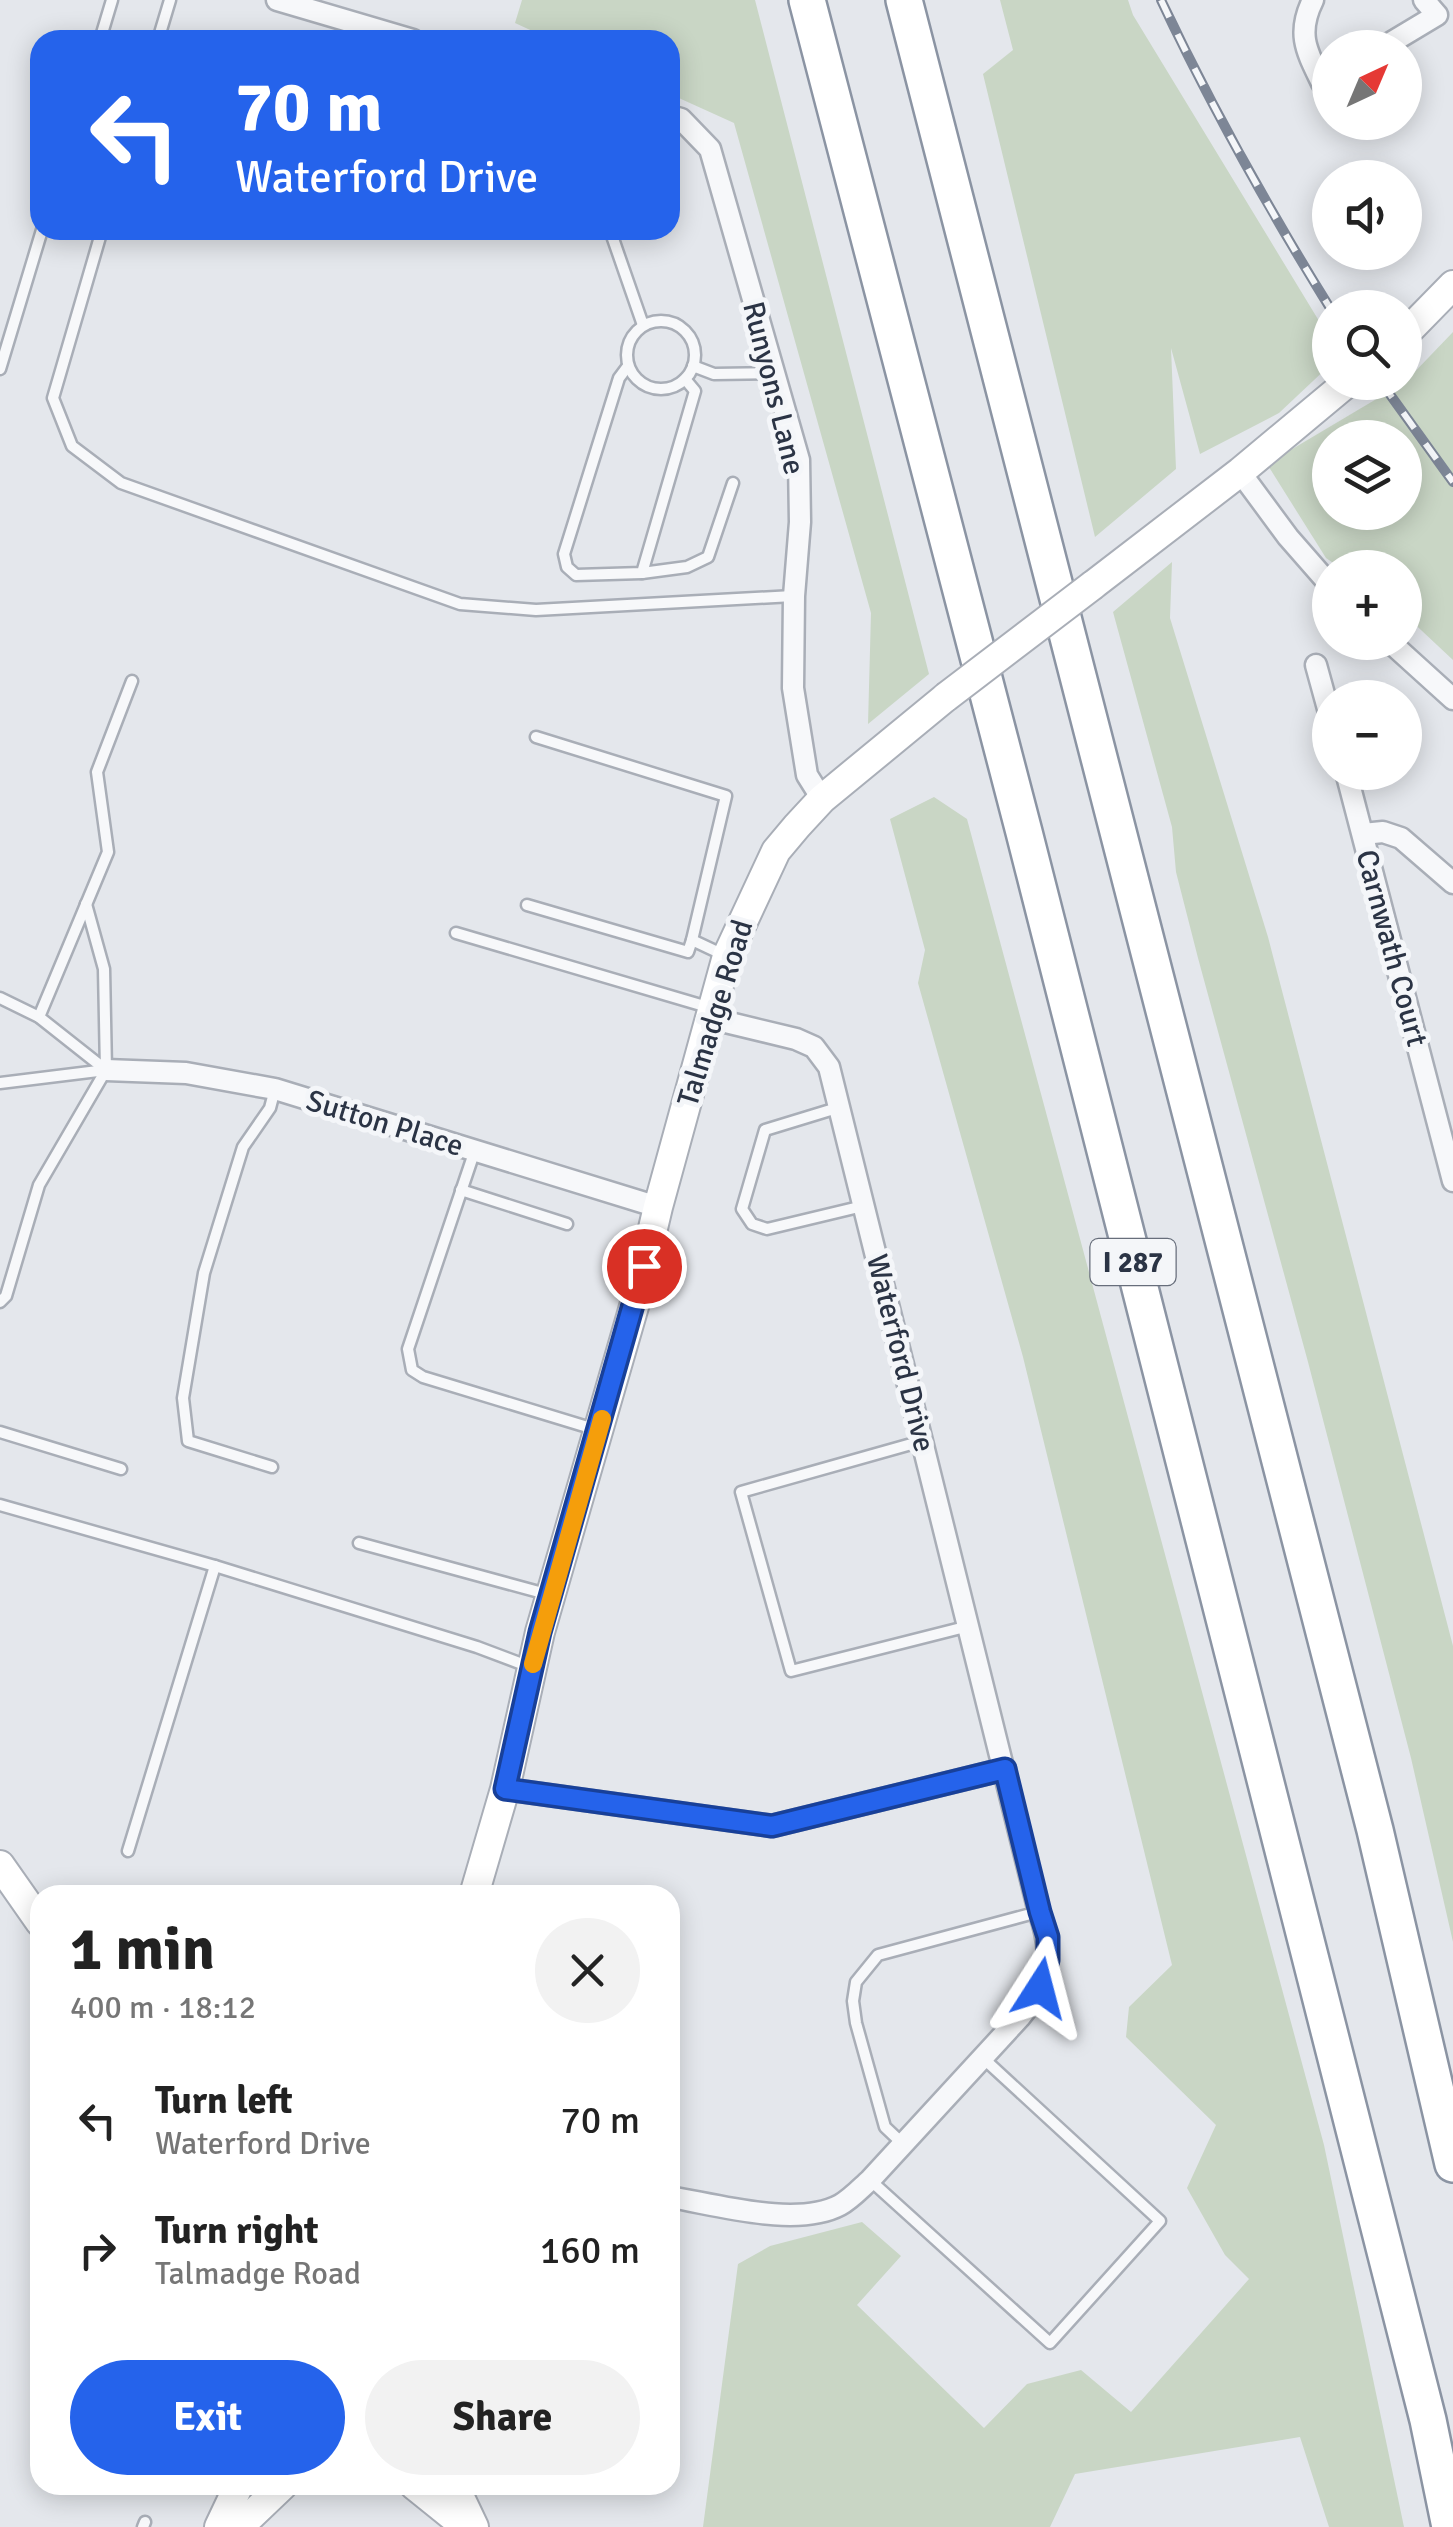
<!DOCTYPE html>
<meta charset="utf-8">
<style>
body{margin:0;font-family:Signika,sans-serif;background:#f2f2f2;color:#222;height:100vh;display:flex;flex-direction:column;font-size:38px;white-space:nowrap}
*{box-sizing:border-box;margin:0}
p{font-size:32px;color:#767676}
.icon{flex:none;width:55px;height:55px;fill:none;stroke:currentColor;stroke-width:2;stroke-linecap:round;stroke-linejoin:round}
.map{position:relative;flex:1;overflow:hidden}
.side{position:absolute;left:30px;top:1885px;width:650px;height:610px;display:flex;flex-direction:column;background:#fff;border-radius:30px;box-shadow:0 5px 25px #0003}
.side>*{flex:none}
.guide{position:absolute;left:30px;top:30px;width:650px;height:210px;border-radius:30px;box-shadow:0 5px 25px #0003;background:#2563eb;color:#fff;overflow:hidden}
.needle{width:65px;rotate:44deg}
.tools{position:absolute;left:1312px;top:30px;display:grid;gap:20px}
.tools a{display:grid;place-items:center;width:110px;height:110px;border-radius:50%;background:#fff;box-shadow:0 5px 25px #0003;font-size:50px}
.pin{position:absolute;display:grid;place-items:center;width:85px;height:85px;color:#fff;margin:-42px;border:5px solid #fff;border-radius:50%;box-shadow:0 2px 10px #0007}
.me{position:absolute;width:110px;margin:-55px;rotate:9deg;stroke-linejoin:round;filter:drop-shadow(0 0 8px #0008)}
.turn{display:flex;align-items:center;gap:35px;height:210px;padding:0 40px;font-size:45px}
.turn .icon{width:130px;height:130px;stroke-width:2.5}
.turn b{display:block;font-size:70px;line-height:85px}
.round{display:grid;place-items:center;flex:none;width:105px;height:105px;border-radius:52px;background:#f2f2f2}
.overview{display:flex;align-items:center;justify-content:space-between;height:170px;padding:0 40px}
h1{font-size:60px;font-weight:800;line-height:75px}
.primary-button{display:flex;gap:20px;margin-top:auto;padding:20px 40px}
.primary-button a{flex:1;height:115px;border-radius:60px;background:#2563eb;color:#fff;font-size:40px;font-weight:800;line-height:115px;text-align:center}
.primary-button a+a{background:#f2f2f2;color:#222}
ul{padding:0;list-style:none}
li{display:flex;align-items:center;gap:30px;height:130px;padding:0 40px}
li div{flex:1}
li b{display:block;font-size:38px}
li em{font-style:normal}
.map>svg:first-child{display:block}
</style>
<div class="map">
<svg width="1453" height="2527" viewBox="0 0 1453 2527">
<rect width="100%" height="100%" fill="#e4e7ec"/>
<g fill="#c9d6c5" fill-rule="evenodd">
<polygon points="522,0 755,0 929,674 868,724 871,613 734,123 670,94 670,40 552,40 515,23"/>
<polygon points="1000,0 1128,0 1133,15 1330,339 1330,365 1279,413 1200,454 1171,348 1176,469 1095,537 983,74 1013,50"/>
<path d="M1453,332v328l-48,-45v-47l-66,-1 -13,-9 -59,-94 138,-82zM1330,438h75v74h-75z"/>
<polygon points="1172,562 1170,618 1268,937 1453,1646 1453,1942 1411,1758 1308,1362 1198,958 1176,872 1172,827 1113,612"/>
<polygon points="934,797 967,819 1324,2145 1404,2527 1329,2527 1300,2437 1075,2474 1050,2527 703,2527 738,2264 770,2246 862,2222 901,2256 857,2305 984,2428 1027,2384 1081,2370 1131,2412 1249,2279 1225,2255 1187,2188 1216,2125 1126,2037 1129,2007 1172,1965 1023,1357 918,983 925,950 890,819"/>
</g>
<polygon fill="#9fb4cc" points="670,1942 679,1958 675,2067 670,2092"/>
<g fill="none" stroke-linecap="round" stroke-linejoin="round">
<g stroke="#a9aeb7" stroke-width="15">
<g id="lane">
<polyline points="100,40 112,0"/>
<polyline points="158,40 170,0"/>
<polyline points="102,230 53,398 72,446 121,483 460,604 536,610 793,596"/>
<polyline points="610,230 643,325"/>
<circle cx="661" cy="355" r="34"/>
<polyline points="628,366 619,378 564,554 567,567 576,575 642,573 695,391 685,379"/>
<polyline points="693,366 714,374 774,373"/>
<polyline points="0,369 42,230"/>
<polyline points="642,573 687,567 708,557 733,483"/>
<polyline points="536,737 726,796 692,940 726,956"/>
<polyline points="527,905 688,952 692,940"/>
<polyline points="456,933 711,1008"/>
<polyline points="0,998 39,1017 106,1070"/>
<polyline points="39,1017 108,852 97,772 132,681"/>
<polyline points="0,1083 106,1070"/>
<polyline points="837,1108 765,1130 742,1209 752,1224 767,1229 863,1206"/>
<polyline points="475,1150 408,1349 412,1370 423,1377 594,1429"/>
<polyline points="461,1190 567,1224"/>
<polyline points="0,1302 6,1296 39,1185 106,1070 104,969 86,904"/>
<polyline points="0,1432 121,1469"/>
<polyline points="922,1441 741,1492 791,1671 969,1626"/>
<polyline points="272,1467 188,1441 183,1398 204,1273 243,1147 270,1108 275,1089"/>
<polyline points="0,1505 215,1566 477,1647 530,1667"/>
<polyline points="359,1543 550,1595"/>
<polyline points="128,1851 215,1566"/>
<polyline points="903,2144 885,2127 856,2023 853,2001 856,1982 878,1955 1038,1912"/>
<polyline points="870,2180 1050,2343 1160,2221 983,2058"/>
<polyline points="211,2485 233,2494"/>
<polyline points="143,2527 145,2522"/>
</g>
</g>
<g stroke="#a9aeb7" stroke-width="25">
<g id="street">
<polyline points="277,0 413,40"/>
<path d="M1313,0c-17,34 -6,52 9,83l8,-5"/>
<polyline points="1382,48 1437,15 1424,0"/>
<polyline points="670,116 681,119 710,149 799,460 800,522 794,596 793,688 807,775 822,799"/>
<polyline points="1240,472 1288,537 1330,585"/>
<polyline points="1390,642 1453,699"/>
<polyline points="1316,665 1330,716"/>
<polyline points="1346,772 1453,1181"/>
<polyline points="1363,834 1383,832 1401,838 1453,883"/>
<polyline points="106,1070 186,1073 275,1089 658,1207"/>
<polyline points="505,1789 772,1826 1005,1769"/>
<path d="M670,2197c48,8 127,31 170,8 11,-6 21,-17 30,-25l150,-163c29,-35 35,-62 19,-105l-210,-845 -15,-20 -18,-8 -87,-21"/>
</g>
</g>
<g stroke="#a9aeb7" stroke-width="32">
<g id="secondary">
<polyline points="1405,334 1453,285"/>
<polyline points="1093,585 1240,472 1348,382"/>
<polyline points="0,1865 40,1922"/>
<polyline points="474,1895 505,1789 540,1632 637,1296 658,1207 727,956 776,851 797,826 822,799 946,697"/>
<polyline points="414,2485 466,2527"/>
<polyline points="454,2485 474,2527"/>
<polyline points="219,2527 239,2485"/>
<polyline points="239,2527 283,2485"/>
</g>
</g>
<g stroke="#8b94a3" stroke-width="40">
<g id="highway">
<polyline points="807,0 1024,832 1428,2420 1450,2527"/>
<polyline points="904,0 1375,1830 1453,2164"/>
</g>
</g>
<use href="#lane" stroke="#f7f8fa" stroke-width="10"/>
<use href="#street" stroke="#f7f8fa" stroke-width="20"/>
<use href="#secondary" stroke="#fff" stroke-width="28"/>
<use href="#highway" stroke="#fff" stroke-width="35"/>
<g stroke="#7d8696" stroke-width="10">
<g id="rail">
<path d="M1161,0c50,106 107,208 169,308"/>
<polyline points="1381,382 1453,482"/>
</g>
</g>
<use href="#rail" stroke="#f4f6f9" stroke-width="6" stroke-dasharray="19" stroke-linecap="butt"/>
<g stroke="#a9aeb7" stroke-width="32" stroke-linecap="butt">
<polyline id="secondary-bridge" points="946,697 1093,585"/>
</g>
<use href="#secondary-bridge" stroke="#fff" stroke-width="28"/>
</g>
<g fill="none" stroke-linecap="round" stroke-linejoin="round">
<g stroke="#184099" stroke-width="25">
<polyline id="route" points="644,1266 540,1632 505,1789 772,1826 1005,1769 1040,1912 1048,1937 1048,1960 1040,1988"/>
</g>
<use href="#route" stroke="#2563eb" stroke-width="18"/>
<polyline stroke="#f59e0b" stroke-width="18" points="533,1664 602,1419"/>
</g>
<g text-anchor="middle" stroke-width="10" stroke-linejoin="round" paint-order="stroke">
<rect fill="#f4f6f9" stroke="#676e7b" stroke-width="2.5" x="1090.5" y="1239" width="85" height="46" rx="8"/>
<g font-size="28" font-weight="bold" fill="#2b3445">
<text x="1133" y="1272">I 287</text>
</g>
<g font-size="30" fill="#2b3445" stroke="#f4f6f9">
<text transform="translate(774 388) rotate(76)" y="10">Runyons Lane</text>
<text transform="translate(1392 948) rotate(75)" y="10">Carnwath Court</text>
<text transform="translate(715 1013) rotate(-73)" y="10">Talmadge Road</text>
<text transform="translate(385 1123) rotate(17)" y="10">Sutton Place</text>
<text transform="translate(901 1353) rotate(76)" y="10">Waterford Drive</text>
</g>
</g>
</svg>
<div class="tools">
<a><svg class="needle" viewBox="-14 -14 28 28"><path d="M0-13l5 13h-10z" fill="#e53935"/><path d="M0 13l5-13h-10z" fill="#767676"/></svg></a>
<a><svg class="icon" aria-label="sound" viewBox="0 0 24 24"><path d="M4 9h4l5-4v14l-5-4H4zM17 9q2 3 0 6"/></svg></a>
<a><svg class="icon" aria-label="search" viewBox="0 0 24 24"><circle cx="10" cy="10" r="6"/><path d="M15 15l6 6"/></svg></a>
<a><svg class="icon" aria-label="layers" viewBox="0 0 24 24"><path d="M12 4l9 5-9 5-9-5zM3 14l9 5 9-5"/></svg></a>
<a>+</a>
<a>−</a>
</div>
<div class="pin" style="left:644px;top:1266px;background:#d93025"><svg class="icon" aria-label="arrive" viewBox="0 0 24 24"><path d="M6 21V4h12l-3 4 3 4H6"/></svg></div>
<svg class="me" style="left:1040px;top:1988px" viewBox="-20 -20 40 40"><path d="M0-17L14 15 0 8-14 15z" fill="#2563eb" stroke="#fff" stroke-width="4"/></svg>
<div class="guide">
<div class="turn"><svg class="icon" aria-label="left" viewBox="0 0 24 24"><path d="M17 20v-9H6M10 6l-5 5 5 5"/></svg><div><b>70 m</b>Waterford Drive</div></div>
</div>
<section class="side">
<div class="overview"><div><h1>1 min</h1><p>400 m · 18:12</p></div><a class="round"><svg class="icon" aria-label="close" viewBox="0 0 24 24"><path d="M6 6l12 12M18 6L6 18"/></svg></a></div>
<ul>
<li><svg class="icon" aria-label="left" viewBox="0 0 24 24"><path d="M17 20v-9H6M10 6l-5 5 5 5"/></svg><div><b>Turn left</b><p>Waterford Drive</p></div><em>70 m</em></li>
<li><svg class="icon" aria-label="right" viewBox="0 0 24 24"><path d="M7 20v-9h11M14 6l5 5-5 5"/></svg><div><b>Turn right</b><p>Talmadge Road</p></div><em>160 m</em></li>
</ul>
<div class="primary-button"><a>Exit</a><a>Share</a></div>
</section>
</div>
